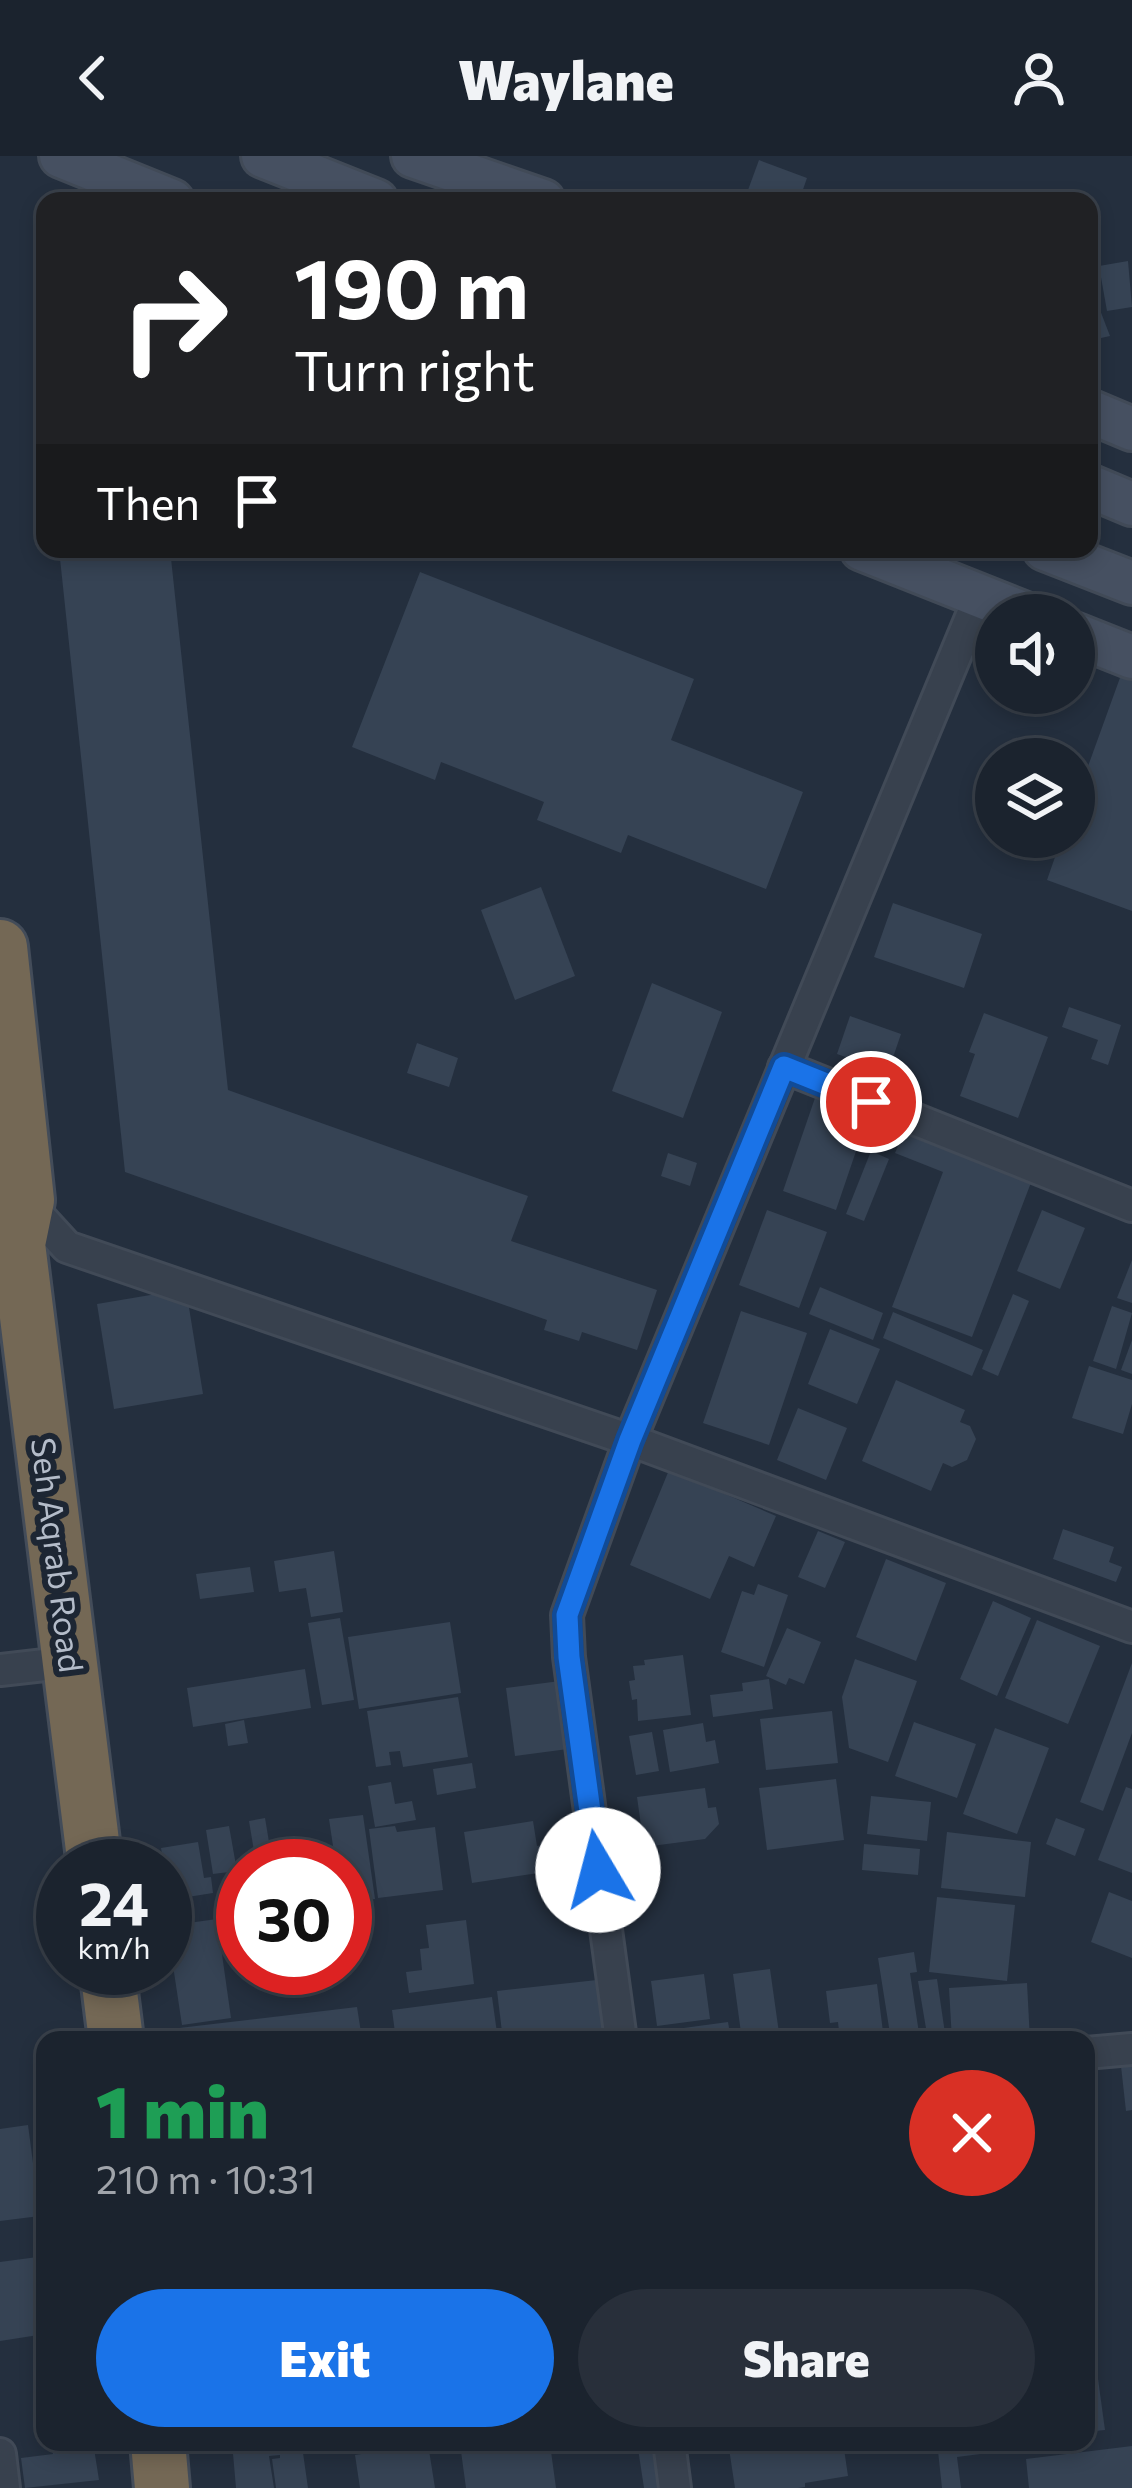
<!DOCTYPE html>
<meta charset="utf-8">
<style>
body{margin:0;font-family:Commissioner,sans-serif;background:#282f3a;color:#f1f3f6;height:100vh;display:flex;flex-direction:column;font-size:45px;white-space:nowrap}
*{box-sizing:border-box;margin:0}
p{font-size:39px;color:#a0a4aa}
.icon{flex:none;width:66px;height:66px;fill:none;stroke:currentColor;stroke-width:2;stroke-linecap:round;stroke-linejoin:round}
.map{position:relative;flex:1;overflow:hidden}
.drawer{position:absolute;left:36px;top:1875px;width:1059px;height:420px;display:flex;flex-direction:column;background:#1b232e;border-radius:24px;box-shadow:0 6px 18px #0003,0 0 0 3px #39404a}
.drawer>*{flex:none}
.hud{position:absolute;left:36px;top:36px;width:1062px;height:366px;border-radius:24px;box-shadow:0 6px 18px #0003,0 0 0 3px #39404a;background:#202124;color:#fff;overflow:hidden}
.tools{position:absolute;left:975px;top:438px;display:grid;gap:24px}
.tools a{display:grid;place-items:center;width:120px;height:120px;border-radius:50%;background:#1b232e;box-shadow:0 6px 18px #0003,0 0 0 3px #39404a;font-size:60px}
.speed{position:absolute;left:36px;top:1683px;display:flex;gap:24px;font-size:60px;font-weight:700;text-align:center}
.speed>*{display:grid;place-content:center;width:156px;height:156px;border-radius:50%;background:#1b232e;box-shadow:0 6px 18px #0003,0 0 0 3px #39404a;line-height:1}
.speed small{font-size:30px;font-weight:400}
.speed .limit{border:18px solid #d22;background:#fff;color:#111}
.pin{position:absolute;display:grid;place-items:center;width:102px;height:102px;color:#fff;margin:-51px;border:6px solid #fff;border-radius:50%;box-shadow:0 3px 12px #0007}
.me{position:absolute;width:132px;margin:-66px;rotate:352deg;stroke-linejoin:round;filter:drop-shadow(0 0 9px #0008)}
.turn{display:flex;align-items:center;gap:42px;height:252px;padding:0 60px;font-size:54px}
.turn .icon{width:156px;height:156px;stroke-width:2.5}
.turn b{display:block;font-size:84px;line-height:102px}
.then{display:flex;align-items:center;height:114px;padding:0 60px;background:#0003;gap:24px;font-size:45px}
.round{display:grid;place-items:center;flex:none;width:126px;height:126px;border-radius:63px;background:#282f3a}
.overview{display:flex;align-items:center;justify-content:space-between;height:204px;padding:0 60px}
h1{font-size:72px;font-weight:800;line-height:90px;color:#1e9e55}
.primary-button{display:flex;gap:24px;margin-top:auto;padding:24px 60px}
.primary-button a{flex:1;height:138px;border-radius:72px;background:#1a73e8;color:#fff;font-size:48px;font-weight:800;line-height:138px;text-align:center}
.primary-button a+a{background:#282f3a;color:#f1f3f6}
header{display:flex;justify-content:space-between;align-items:center;height:156px;padding:0 60px;background:#1b232e;font-size:54px;font-weight:800}
.map>svg:first-child{display:block}
</style>
<header><svg class="icon" aria-label="back" viewBox="0 0 24 24"><path d="M15 5l-7 7 7 7"/></svg>Waylane<svg class="icon" aria-label="person" viewBox="0 0 24 24"><circle cx="12" cy="8" r="4"/><path d="M4 21q1-7 8-7t8 7"/></svg></header>
<div class="map">
<svg width="1132" height="2332" viewBox="0 0 1132 2332">
<rect width="100%" height="100%" fill="#242f3e"/>
<g fill="#364354">
<polygon points="759,4 807,22 799,45 744,45"/>
<polygon points="1128,105 1132,151 1107,155 1099,110"/>
<polygon points="1100,154 1110,180 1092,184 1089,156"/>
<polygon points="59,393 170,393 228,934 528,1040 511,1085 657,1134 637,1194 582,1176 579,1185 544,1174 547,1164 125,1016"/>
<polygon points="420,416 694,523 671,584 803,636 766,733 628,679 621,697 537,664 544,646 441,606 435,624 352,591"/>
<polygon points="1121,519 1132,523 1132,755 1047,724 1062,681 1074,681 1074,649"/>
<polygon points="541,731 575,820 515,844 481,754"/>
<polygon points="893,747 982,778 964,832 874,801"/>
<polygon points="652,827 722,856 683,962 612,935"/>
<polygon points="1069,851 1121,869 1108,909 1091,903 1098,884 1062,871"/>
<polygon points="984,857 1048,881 1018,962 960,940 975,898 969,896"/>
<polygon points="850,860 901,878 888,916 837,898"/>
<polygon points="417,887 458,902 449,931 407,917"/>
<polygon points="815,942 868,960 836,1054 783,1035"/>
<polygon points="887,964 1032,1024 972,1181 892,1151 943,1016 895,997 898,990 880,983"/>
<polygon points="871,995 889,1003 864,1065 846,1058"/>
<polygon points="668,997 697,1007 690,1030 661,1020"/>
<polygon points="767,1054 827,1076 799,1152 739,1129"/>
<polygon points="1042,1054 1085,1072 1060,1133 1017,1115"/>
<polygon points="1132,1104 1132,1147 1117,1142"/>
<polygon points="820,1131 883,1157 873,1184 809,1158"/>
<polygon points="186,1133 203,1238 114,1253 97,1148"/>
<polygon points="1013,1138 1029,1145 998,1220 982,1213"/>
<polygon points="1112,1150 1132,1157 1116,1213 1093,1205"/>
<polygon points="741,1155 807,1177 769,1289 703,1267"/>
<polygon points="893,1156 983,1194 972,1220 883,1182"/>
<polygon points="830,1173 880,1193 857,1248 808,1228"/>
<polygon points="1132,1184 1132,1218 1121,1214"/>
<polygon points="1089,1210 1132,1224 1132,1248 1123,1278 1072,1262"/>
<polygon points="896,1224 965,1254 960,1266 970,1270 976,1283 967,1304 952,1311 943,1307 931,1335 862,1305"/>
<polygon points="798,1252 847,1272 826,1324 777,1304"/>
<polygon points="669,1314 776,1360 754,1411 729,1400 710,1443 630,1409"/>
<polygon points="1063,1373 1114,1391 1109,1406 1122,1411 1116,1426 1053,1403"/>
<polygon points="818,1375 845,1386 825,1432 798,1421"/>
<polygon points="334,1395 343,1456 311,1461 306,1432 279,1436 274,1405"/>
<polygon points="886,1403 946,1427 916,1505 856,1481"/>
<polygon points="250,1411 254,1436 200,1443 196,1418"/>
<polygon points="758,1428 788,1439 764,1511 721,1496 742,1435 754,1439"/>
<polygon points="993,1445 1031,1462 997,1540 960,1523"/>
<polygon points="340,1462 354,1544 322,1549 308,1467"/>
<polygon points="1037,1464 1100,1490 1068,1568 1005,1542"/>
<polygon points="450,1466 461,1537 359,1553 348,1481"/>
<polygon points="787,1472 821,1486 804,1528 789,1522 786,1529 766,1520"/>
<polygon points="683,1499 691,1559 638,1565 637,1543 632,1544 629,1525 635,1524 633,1510 645,1509 644,1504"/>
<polygon points="855,1503 917,1525 888,1606 849,1592 842,1541"/>
<polygon points="1132,1507 1132,1577 1103,1655 1080,1646"/>
<polygon points="305,1513 311,1552 193,1571 187,1532"/>
<polygon points="769,1523 773,1553 713,1561 710,1539 743,1535 742,1527"/>
<polygon points="560,1525 568,1593 515,1600 506,1532"/>
<polygon points="458,1541 468,1601 403,1611 400,1595 389,1596 391,1609 376,1611 367,1555"/>
<polygon points="832,1555 838,1607 766,1614 760,1563"/>
<polygon points="244,1564 248,1587 228,1590 225,1568"/>
<polygon points="914,1566 976,1588 957,1642 895,1620"/>
<polygon points="703,1567 706,1586 715,1584 719,1607 670,1616 663,1574"/>
<polygon points="995,1572 1049,1592 1017,1678 963,1658"/>
<polygon points="652,1576 659,1615 636,1619 629,1580"/>
<polygon points="472,1607 476,1632 437,1639 433,1613"/>
<polygon points="836,1623 844,1684 767,1694 759,1632"/>
<polygon points="391,1626 395,1648 412,1645 416,1664 375,1671 368,1630"/>
<polygon points="1126,1631 1132,1633 1132,1717 1098,1704"/>
<polygon points="705,1632 708,1652 716,1651 719,1668 705,1683 644,1691 637,1641"/>
<polygon points="871,1640 931,1646 927,1685 867,1678"/>
<polygon points="363,1659 375,1743 345,1747 345,1710 336,1710 329,1663"/>
<polygon points="265,1662 272,1704 256,1707 249,1665"/>
<polygon points="1056,1662 1085,1673 1075,1700 1046,1688"/>
<polygon points="533,1665 537,1690 548,1688 552,1715 472,1727 464,1676"/>
<polygon points="229,1670 237,1715 213,1718 206,1674"/>
<polygon points="395,1670 397,1676 435,1671 443,1734 378,1742 369,1673"/>
<polygon points="947,1676 1031,1686 1025,1741 941,1732"/>
<polygon points="575,1683 579,1706 559,1709 556,1686"/>
<polygon points="198,1686 204,1722 211,1721 213,1737 175,1743 173,1732 168,1733 161,1692"/>
<polygon points="864,1688 920,1693 918,1719 862,1714"/>
<polygon points="1109,1736 1132,1745 1132,1802 1091,1786"/>
<polygon points="937,1741 1015,1749 1007,1825 929,1816"/>
<polygon points="243,1746 243,1784 233,1785 228,1748"/>
<polygon points="217,1763 231,1862 182,1869 167,1770"/>
<polygon points="466,1764 474,1828 409,1837 406,1816 422,1814 420,1793 429,1792 426,1769"/>
<polygon points="914,1796 917,1816 910,1817 920,1884 891,1884 878,1802"/>
<polygon points="770,1813 780,1884 742,1884 733,1818"/>
<polygon points="704,1818 710,1863 657,1870 651,1825"/>
<polygon points="937,1823 946,1884 928,1884 918,1825"/>
<polygon points="597,1824 603,1873 503,1884 497,1835"/>
<polygon points="1027,1827 1030,1884 952,1884 949,1832"/>
<polygon points="877,1828 884,1884 840,1884 838,1866 830,1867 826,1835"/>
<polygon points="492,1841 498,1884 396,1884 392,1854"/>
<polygon points="357,1851 362,1883 181,1884 179,1872"/>
<polygon points="728,1866 731,1884 655,1884 654,1876"/>
<polygon points="1132,1909 1132,1954 1126,1955 1121,1910"/>
<polygon points="28,1969 40,2060 0,2065 0,1973"/>
<polygon points="45,2100 45,2178 0,2185 0,2106"/>
<polygon points="1086,2135 1105,2274 1086,2276"/>
<polygon points="51,2286 93,2286 99,2324 25,2332 21,2302 53,2298"/>
<polygon points="232,2286 368,2286 369,2289 303,2297 308,2332 276,2332 272,2303 280,2302 280,2299 269,2300 274,2332 236,2332"/>
<polygon points="517,2286 518,2292 550,2288 556,2332 466,2332 460,2288"/>
<polygon points="637,2286 657,2286 664,2332 644,2332"/>
<polygon points="728,2286 843,2286 848,2320 805,2327 805,2331 798,2332 735,2332"/>
<polygon points="937,2286 1010,2286 1011,2294 957,2301 961,2332 942,2332"/>
<polygon points="428,2288 435,2332 360,2332 355,2299"/>
<polygon points="1132,2290 1132,2332 1029,2332 1026,2303"/>
</g>
<g fill="none" stroke-linecap="round" stroke-linejoin="round">
<g stroke="#414a57" stroke-width="36">
<g id="street">
<polyline points="784,911 1132,1050"/>
<polyline points="24,1044 67,1091 630,1284 1132,1471"/>
<polyline points="0,1514 71,1506"/>
<polyline points="621,1884 569,1501 567,1459 630,1284 980,440"/>
<polyline points="1086,1897 1132,1893"/>
<polyline points="669,2286 675,2332"/>
<polyline points="0,2298 4,2332"/>
</g>
</g>
<g stroke="#414a57" stroke-width="48">
<g id="secondary">
<polyline points="61,0 172,45"/>
<polyline points="263,0 376,45"/>
<polyline points="413,0 543,45"/>
<polyline points="1089,255 1132,273"/>
<polyline points="1089,330 1132,348"/>
<polyline points="862,393 1028,459"/>
<polyline points="1045,393 1132,427"/>
<polyline points="1074,478 1132,501"/>
</g>
</g>
<g stroke="#434c59" stroke-width="60">
<g id="highway">
<polyline points="0,791 27,1044 18,1088 95,1710"/>
<polyline points="107,1812 116,1884"/>
<polyline points="158,2286 162,2332"/>
</g>
</g>
<use href="#street" stroke="#38414e" stroke-width="30"/>
<use href="#secondary" stroke="#465061" stroke-width="42"/>
<use href="#highway" stroke="#746855" stroke-width="54"/>
</g>
<g fill="none" stroke-linecap="round" stroke-linejoin="round">
<g stroke="#114b97" stroke-width="30">
<polyline id="route" points="598,1714 569,1501 567,1459 630,1284 784,911 871,946"/>
</g>
<use href="#route" stroke="#1a73e8" stroke-width="21"/>
</g>
<g text-anchor="middle" stroke-width="12" stroke-linejoin="round" paint-order="stroke">
<g font-size="33" fill="#b4bcc9" stroke="#1d2633">
<text transform="translate(57 1399) rotate(83)" y="12">Seh Aqrab Road</text>
</g>
</g>
</svg>
<div class="tools">
<a><svg class="icon" aria-label="sound" viewBox="0 0 24 24"><path d="M4 9h4l5-4v14l-5-4H4zM17 9q2 3 0 6"/></svg></a>
<a><svg class="icon" aria-label="layers" viewBox="0 0 24 24"><path d="M12 4l9 5-9 5-9-5zM3 14l9 5 9-5"/></svg></a>
</div>
<div class="speed"><div>24<small>km/h</small></div><div class="limit">30</div></div>
<div class="pin" style="left:871px;top:946px;background:#d93025"><svg class="icon" aria-label="arrive" viewBox="0 0 24 24"><path d="M6 21V4h12l-3 4 3 4H6"/></svg></div>
<svg class="me" style="left:598px;top:1714px" viewBox="-20 -20 40 40"><circle r="19" fill="#fff"/><path d="M0-13L10 11 0 6-10 11z" fill="#1a73e8"/></svg>
<div class="hud">
<div class="turn"><svg class="icon" aria-label="right" viewBox="0 0 24 24"><path d="M7 20v-9h11M14 6l5 5-5 5"/></svg><div><b>190 m</b>Turn right</div></div>
<div class="then">Then<svg class="icon" aria-label="arrive" viewBox="0 0 24 24"><path d="M6 21V4h12l-3 4 3 4H6"/></svg></div>
</div>
<section class="drawer">
<div class="overview"><div><h1>1 min</h1><p>210 m · 10:31</p></div><a class="round" style="background:#d93025;color:#fff"><svg class="icon" aria-label="close" viewBox="0 0 24 24"><path d="M6 6l12 12M18 6L6 18"/></svg></a></div>
<div class="primary-button"><a>Exit</a><a>Share</a></div>
</section>
</div>
